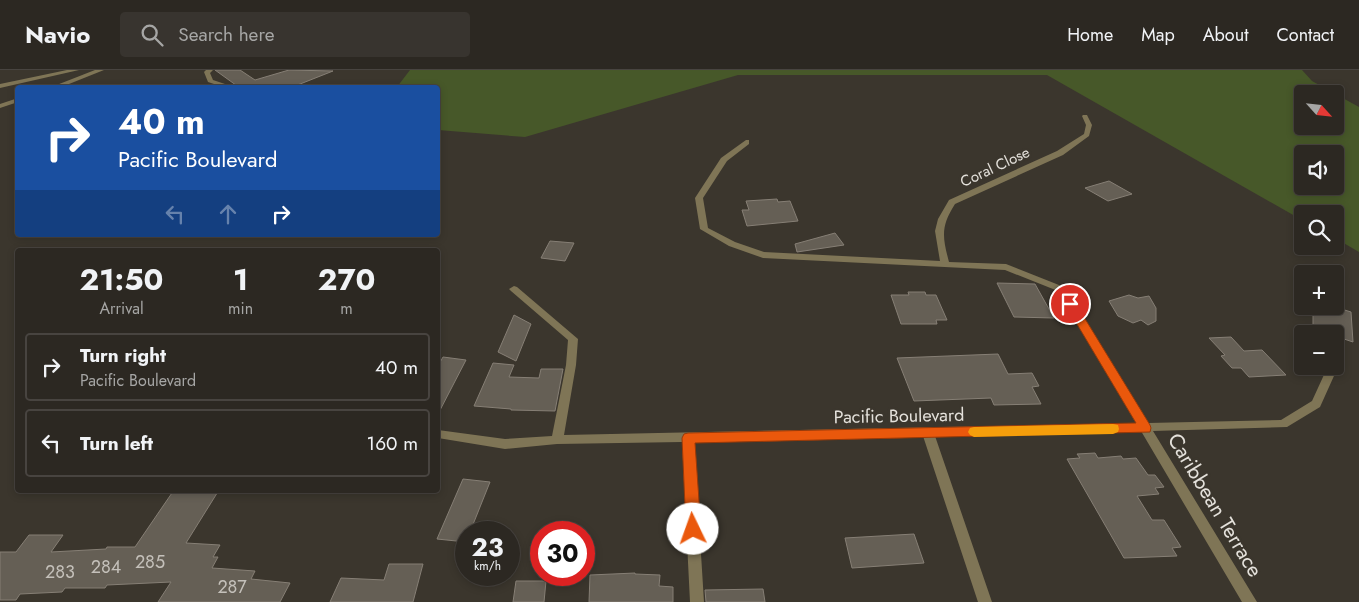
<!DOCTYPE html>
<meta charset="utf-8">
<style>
body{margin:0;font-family:Jost,sans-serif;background:#38342f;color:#f1f3f6;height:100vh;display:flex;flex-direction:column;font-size:19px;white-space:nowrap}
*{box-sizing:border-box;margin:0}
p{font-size:16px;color:#a6a6a5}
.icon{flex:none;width:28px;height:28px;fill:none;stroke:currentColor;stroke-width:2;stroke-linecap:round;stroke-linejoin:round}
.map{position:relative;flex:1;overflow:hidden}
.side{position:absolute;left:15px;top:178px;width:425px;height:245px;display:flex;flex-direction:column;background:#2c2822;border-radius:5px;box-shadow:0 2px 8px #0003,0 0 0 1px #484440}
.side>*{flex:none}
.top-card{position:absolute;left:15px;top:15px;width:425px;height:152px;border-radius:5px;box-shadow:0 2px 8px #0003,0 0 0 1px #484440;background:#1a4fa0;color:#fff;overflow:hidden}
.needle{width:32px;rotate:117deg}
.buttons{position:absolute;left:1294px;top:15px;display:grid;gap:10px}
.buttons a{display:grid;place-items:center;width:50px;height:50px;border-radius:5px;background:#2c2822;box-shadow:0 2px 8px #0003,0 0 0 1px #484440;font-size:25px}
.speed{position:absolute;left:455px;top:451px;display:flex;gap:10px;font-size:25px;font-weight:700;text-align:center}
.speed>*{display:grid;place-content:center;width:65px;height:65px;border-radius:50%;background:#2c2822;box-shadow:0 2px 8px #0003,0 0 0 1px #484440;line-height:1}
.speed small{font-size:12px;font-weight:400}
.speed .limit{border:8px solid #d22;background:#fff;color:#111}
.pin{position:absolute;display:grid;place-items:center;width:42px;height:42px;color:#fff;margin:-21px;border:2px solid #fff;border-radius:50%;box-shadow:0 1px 5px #0007}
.me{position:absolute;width:55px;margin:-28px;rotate:357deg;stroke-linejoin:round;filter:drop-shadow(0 0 4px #0008)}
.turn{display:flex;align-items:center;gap:18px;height:105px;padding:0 20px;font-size:22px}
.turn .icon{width:65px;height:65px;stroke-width:2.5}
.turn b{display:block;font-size:35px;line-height:42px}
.lanes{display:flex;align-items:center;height:48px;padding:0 20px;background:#0003;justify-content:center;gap:25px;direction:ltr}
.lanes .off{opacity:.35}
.eta{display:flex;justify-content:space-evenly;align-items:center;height:85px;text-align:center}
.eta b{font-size:30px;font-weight:700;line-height:35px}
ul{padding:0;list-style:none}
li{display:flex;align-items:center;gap:15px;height:68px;margin:0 10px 8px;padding:0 10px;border:2px solid #484440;border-radius:5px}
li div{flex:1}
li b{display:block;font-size:19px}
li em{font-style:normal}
header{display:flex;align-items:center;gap:30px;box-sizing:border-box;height:70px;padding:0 25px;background:#2c2822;border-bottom:1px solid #484440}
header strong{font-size:24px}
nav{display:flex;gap:28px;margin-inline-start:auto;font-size:18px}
.search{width:350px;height:45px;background:#38342f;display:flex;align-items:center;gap:12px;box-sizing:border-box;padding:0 18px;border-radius:5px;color:#a6a6a5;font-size:19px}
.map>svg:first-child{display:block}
</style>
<header>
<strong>Navio</strong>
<div class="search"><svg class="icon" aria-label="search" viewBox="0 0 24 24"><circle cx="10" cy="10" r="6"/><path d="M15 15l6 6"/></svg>Search here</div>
<nav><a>Home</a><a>Map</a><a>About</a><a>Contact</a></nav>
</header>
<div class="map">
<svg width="1359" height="532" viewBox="0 0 1359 532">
<rect width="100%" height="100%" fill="#3b362d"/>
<path fill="#475829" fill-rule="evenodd" d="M410,0h892l10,11 47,26v145l-24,-14v-24h-33v6l-255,-145h-309l-213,62 -87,-7v-42l-41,-1zM1302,24h33v32h-33zM1302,84h33v32h-33z"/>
<g fill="#655f55" stroke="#867f75">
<polygon points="215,0 240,0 255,10 289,0 333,1 290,18 240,18"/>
<polygon points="1109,111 1132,124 1108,131 1085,118"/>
<polygon points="777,129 778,132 790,131 798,151 747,156 742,140 749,140 746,131"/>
<polygon points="835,163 844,175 797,182 795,174"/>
<polygon points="550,171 574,173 565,191 541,188"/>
<polygon points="997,213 1035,214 1054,248 1014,247"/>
<polygon points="908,222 925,222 926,225 936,225 947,250 936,250 937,254 901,254 891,225 909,225"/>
<polygon points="1129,225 1138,228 1149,226 1156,238 1156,251 1148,255 1141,250 1133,253 1118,246 1109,231"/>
<polygon points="1313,236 1332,236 1351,242 1353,272 1335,266 1335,264 1326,264 1313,260"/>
<polygon points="514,245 531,254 516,291 498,282"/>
<polygon points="1231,267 1244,281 1262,280 1286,305 1249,307 1241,298 1232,298 1221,286 1225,285 1209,268"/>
<polygon points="998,284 1008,304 1032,303 1039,316 1032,317 1041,334 994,335 991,328 914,331 897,288"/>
<polygon points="443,287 466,290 438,344 438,296"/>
<polygon points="493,293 514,295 509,307 539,308 541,299 563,299 555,341 511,340 511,339 474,336"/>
<polygon points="1095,383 1098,388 1121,386 1123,389 1136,388 1148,405 1155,405 1164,417 1155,418 1159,424 1137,426 1152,450 1164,450 1181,477 1172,478 1177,486 1124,488 1067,389 1080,388 1077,384"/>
<polygon points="463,409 490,412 470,462 466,462 466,472 437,469"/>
<polygon points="174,420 219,420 186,473 220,475 213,487 218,487 212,498 255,501 251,509 290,513 280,532 158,532 171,512 107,515 105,518 65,518 62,522 20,524 16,530 0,530 0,482 16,482 29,465 63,465 51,482 106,479 107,477 135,477"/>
<polygon points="914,464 924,493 852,498 845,468"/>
<polygon points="389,494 423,494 413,532 330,532 341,508 384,510"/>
<polygon points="635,503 635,504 660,505 659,516 673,517 673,532 589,532 590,505"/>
<polygon points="516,511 546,511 544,532 513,532"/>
<polygon points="763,519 765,532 706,532 705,520"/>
</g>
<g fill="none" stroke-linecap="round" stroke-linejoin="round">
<g fill="#7f7556" fill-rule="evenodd">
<polygon points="206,0 213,0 210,3 213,10 237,18 226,18 208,12 204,2"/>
<path d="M1083,45h4l5,10 -3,11 -26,19 -108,49c-14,22 -13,32 -6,58l57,2 58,23 84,136 133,-3 31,-19 16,-35h7v-2h2l1,3 -18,40 -33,20 -134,4 104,171h-15l-101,-171 -206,5 57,166h-14l-55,-166 -229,5 10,161h-14l-8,-160 -125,2 -52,5 -67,-11v-8l67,9 47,-3 14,-71 2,-25 -57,-49 -2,-2 5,-3 3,1 61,52 -2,26 -12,70 572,-12 -78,-132 -53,-21 -242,-12 -34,-12 -29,-17 -5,-31 26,-40 25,-18h3v4l-22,17 -24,37 5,30 27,14 29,10 176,9 -5,-30 3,-12 11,-19 108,-49 27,-17 2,-9 -4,-9z"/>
</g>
<g fill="#7f7556" fill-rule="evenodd">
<polygon points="67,0 79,0 0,18 0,14"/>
<polygon points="95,0 104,0 59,18 49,18"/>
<polygon points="18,28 18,32 0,38 0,34"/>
</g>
</g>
<polygon fill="#ea580c" stroke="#983908" points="1070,231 1076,234 1150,355 1151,358 1150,362 695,373 701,459 698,463 693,465 688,463 686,459 682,368 684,364 688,363 1136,353 1065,234"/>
<polygon fill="#f59e0b" points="1113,354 1118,355 1119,359 1118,362 1113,364 974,367 970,365 968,362 970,358 974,357"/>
<g text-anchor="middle" stroke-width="5" stroke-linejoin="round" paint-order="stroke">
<g font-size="15" fill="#e4e1db" stroke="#3b362d">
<text transform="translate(995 97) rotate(-25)" y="5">Coral Close</text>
</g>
<g font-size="18" fill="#e4e1db" stroke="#3b362d">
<text transform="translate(899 346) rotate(-1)" y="6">Pacific Boulevard</text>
</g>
<g font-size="18" fill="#c4c0ba">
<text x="150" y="498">285</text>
<text x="106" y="503">284</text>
<text x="60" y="508">283</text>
<text x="232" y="523">287</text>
</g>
<g font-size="21" fill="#e4e1db" stroke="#3b362d">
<text transform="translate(1215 435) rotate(59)" y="7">Caribbean Terrace</text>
</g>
</g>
</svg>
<div class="buttons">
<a><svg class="needle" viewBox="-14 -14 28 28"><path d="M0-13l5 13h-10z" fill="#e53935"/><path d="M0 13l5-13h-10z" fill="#a6a6a5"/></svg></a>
<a><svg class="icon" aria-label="sound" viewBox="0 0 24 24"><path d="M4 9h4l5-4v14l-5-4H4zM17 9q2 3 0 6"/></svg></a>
<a><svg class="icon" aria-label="search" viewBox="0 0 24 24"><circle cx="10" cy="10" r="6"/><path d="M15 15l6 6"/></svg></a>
<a>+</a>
<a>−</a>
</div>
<div class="speed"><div>23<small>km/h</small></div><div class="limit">30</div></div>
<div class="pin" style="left:1070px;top:234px;background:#d93025"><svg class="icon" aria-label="arrive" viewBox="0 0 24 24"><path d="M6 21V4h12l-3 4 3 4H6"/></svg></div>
<svg class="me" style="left:693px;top:459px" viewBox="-20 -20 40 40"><circle r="19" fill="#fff"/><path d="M0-13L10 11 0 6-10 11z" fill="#ea580c"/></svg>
<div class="top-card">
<div class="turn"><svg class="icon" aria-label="right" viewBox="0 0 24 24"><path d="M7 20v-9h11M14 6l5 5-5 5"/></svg><div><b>40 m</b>Pacific Boulevard</div></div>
<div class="lanes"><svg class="icon off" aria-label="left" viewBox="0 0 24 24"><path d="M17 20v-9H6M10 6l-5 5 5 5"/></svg><svg class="icon off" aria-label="ahead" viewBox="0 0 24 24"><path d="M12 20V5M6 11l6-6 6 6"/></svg><svg class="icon" aria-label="right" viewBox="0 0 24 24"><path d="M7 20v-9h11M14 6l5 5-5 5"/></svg></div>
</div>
<section class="side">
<div class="eta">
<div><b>21:50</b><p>Arrival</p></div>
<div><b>1</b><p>min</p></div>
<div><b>270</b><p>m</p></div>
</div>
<ul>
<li><svg class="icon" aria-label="right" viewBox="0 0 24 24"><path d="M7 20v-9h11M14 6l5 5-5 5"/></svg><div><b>Turn right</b><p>Pacific Boulevard</p></div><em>40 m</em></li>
<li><svg class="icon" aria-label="left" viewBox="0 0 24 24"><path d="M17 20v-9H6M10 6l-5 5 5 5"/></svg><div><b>Turn left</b></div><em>160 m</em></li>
</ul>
</section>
</div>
